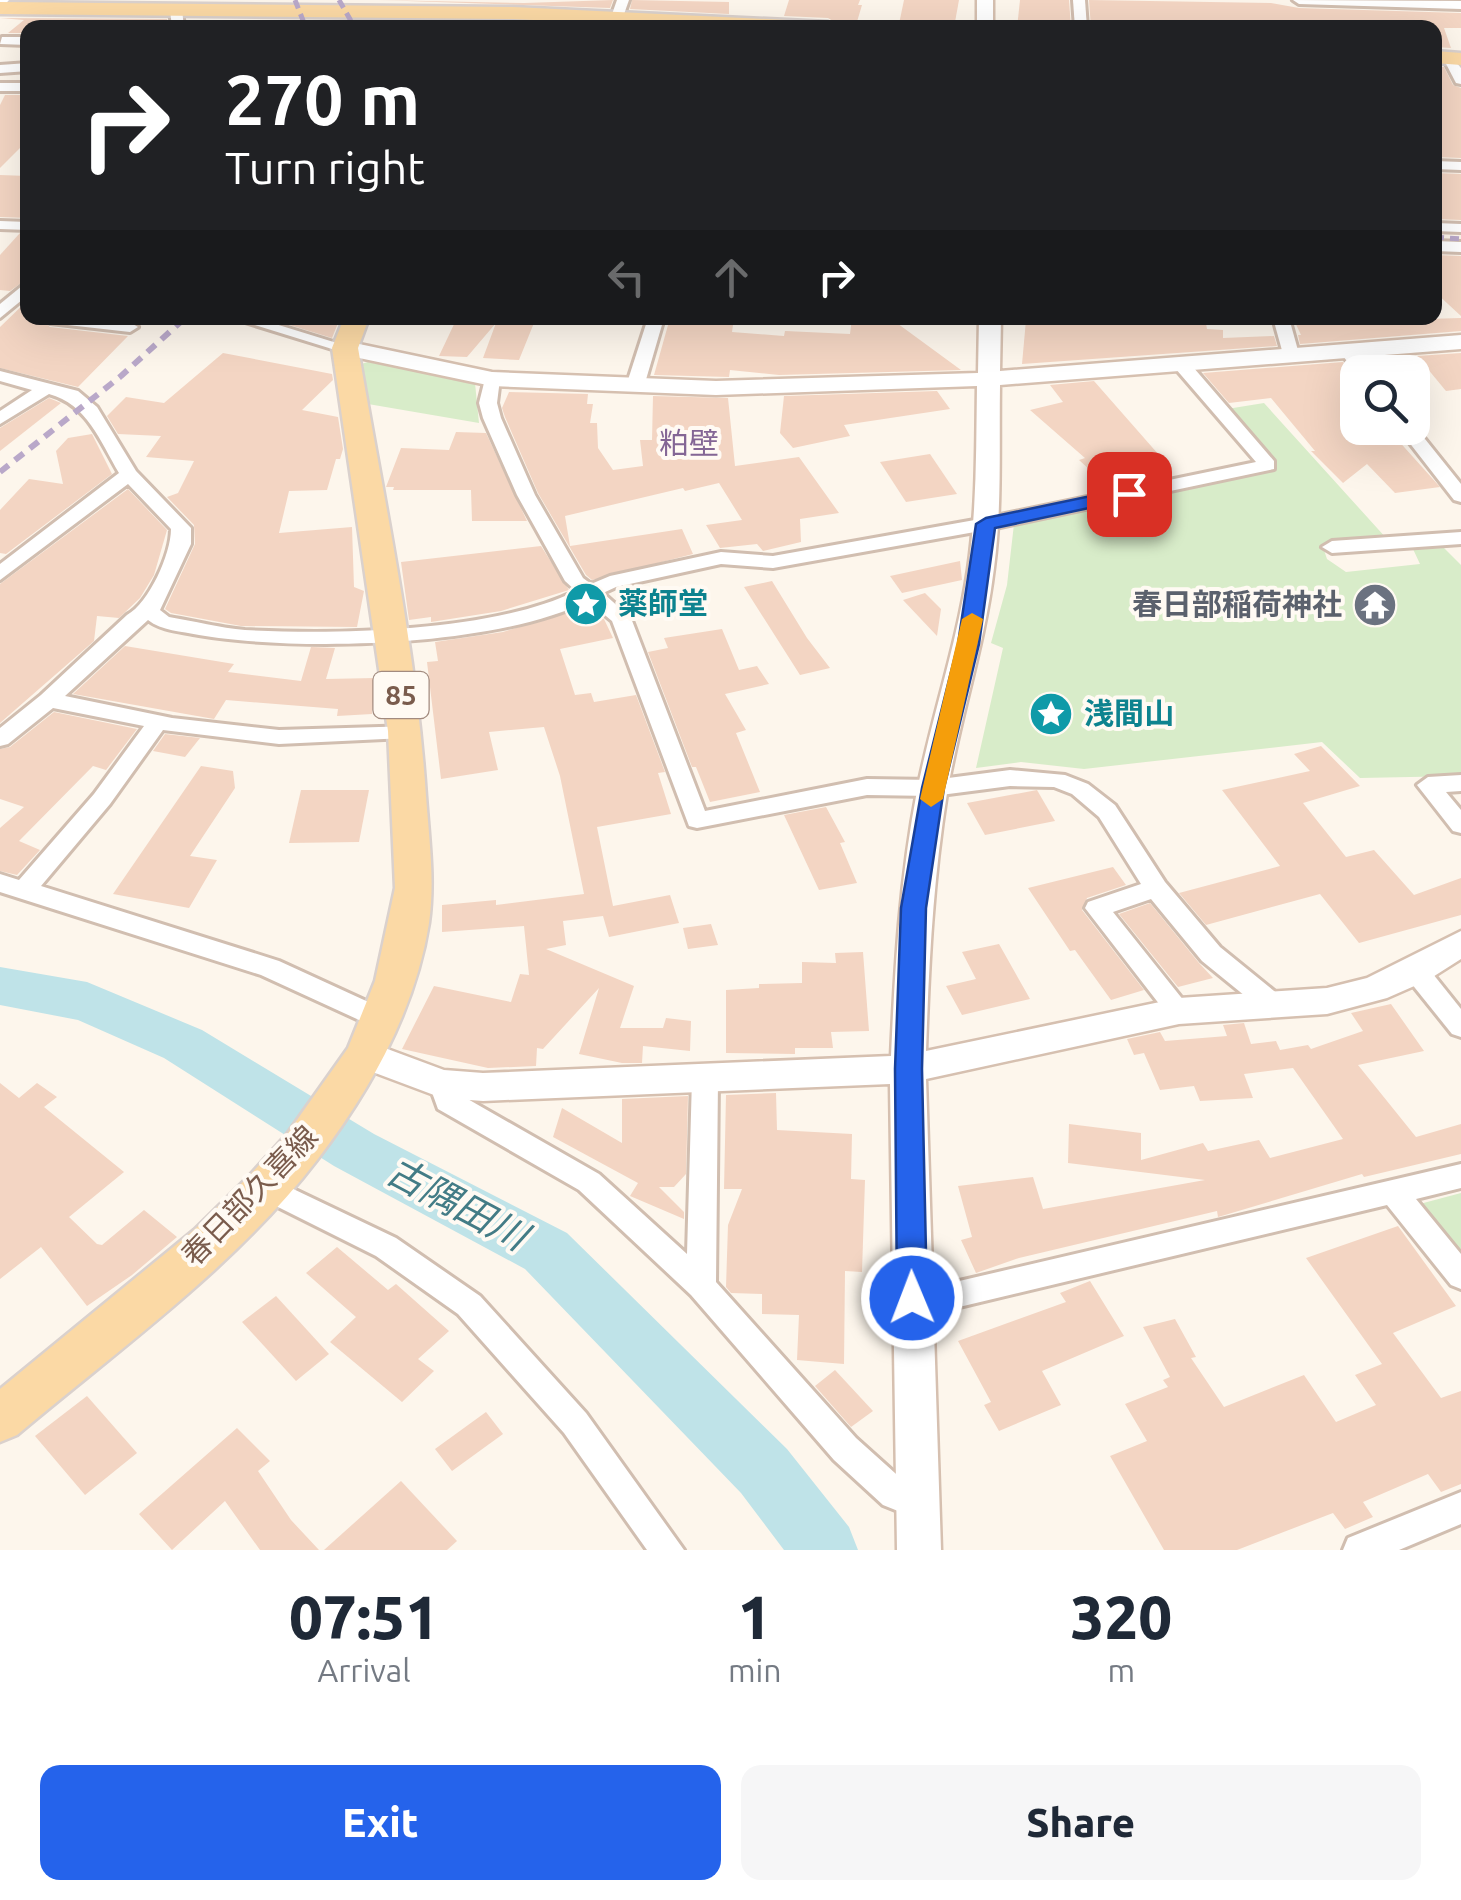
<!DOCTYPE html>
<meta charset="utf-8">
<style>
body{margin:0;font-family:Ubuntu,"Noto Sans JP",sans-serif;background:#f6f6f7;color:#1f2937;height:100vh;display:flex;flex-direction:column;font-size:38px;white-space:nowrap}
*{box-sizing:border-box;margin:0}
p{font-size:32px;color:#747a83}
.icon{flex:none;width:55px;height:55px;fill:none;stroke:currentColor;stroke-width:2;stroke-linecap:round;stroke-linejoin:round}
.map{position:relative;height:1550px;overflow:hidden}
.details{display:flex;flex-direction:column;background:#fff;flex:1}
.details>*{flex:none}
.banner{position:absolute;left:20px;top:20px;width:1422px;height:305px;border-radius:20px;box-shadow:0 10px 40px #0002;background:#202124;color:#fff;overflow:hidden}
.tools{position:absolute;left:1340px;top:355px;display:grid;gap:20px}
.tools a{display:grid;place-items:center;width:90px;height:90px;border-radius:20px;background:#fff;box-shadow:0 10px 40px #0002;font-size:50px}
.pin{position:absolute;display:grid;place-items:center;width:85px;height:85px;color:#fff;margin:-42px;border-radius:20px;box-shadow:0 5px 15px #0006}
.me{position:absolute;width:110px;margin:-55px;rotate:359deg;stroke-linejoin:round;filter:drop-shadow(0 0 8px #0008)}
.turn{display:flex;align-items:center;gap:35px;height:210px;padding:0 40px;font-size:45px}
.turn .icon{width:130px;height:130px;stroke-width:2.5}
.turn b{display:block;font-size:70px;line-height:85px}
.lanes{display:flex;align-items:center;height:95px;padding:0 40px;background:#0003;justify-content:center;gap:50px;direction:ltr}
.lanes .off{opacity:.35}
.eta{display:flex;justify-content:space-evenly;align-items:center;height:170px;text-align:center}
.eta b{font-size:60px;font-weight:800;line-height:70px}
.cta{display:flex;gap:20px;margin-top:auto;padding:20px 40px}
.cta a{flex:1;height:115px;border-radius:20px;background:#2563eb;color:#fff;font-size:40px;font-weight:800;line-height:115px;text-align:center}
.cta a+a{background:#f6f6f7;color:#1f2937}
.map>svg:first-child{display:block}
</style>
<div class="map">
<svg width="1461" height="1550" viewBox="0 0 1461 1550">
<rect width="100%" height="100%" fill="#fdf6ec"/>
<g fill="#d8ecc9">
<polygon points="368,362 475,383 479,423 368,404 361,364"/>
<polygon points="1264,403 1387,539 1322,544 1327,559 1346,572 1420,564 1413,549 1444,548 1461,565 1461,776 1360,778 1322,742 1084,769 1021,762 976,768 1003,648 991,643 1007,585 1014,524 1275,466 1227,409"/>
<polygon points="1461,1193 1461,1261 1416,1205"/>
</g>
<g fill="none" stroke-linecap="round" stroke-linejoin="round">
<polygon fill="#bfe3e8" fill-rule="evenodd" points="0,967 87,982 202,1030 374,1134 567,1233 787,1449 849,1527 858,1550 784,1550 741,1493 525,1269 334,1166 164,1058 78,1020 0,1005"/>
</g>
<g fill="#f3d5c3">
<polygon points="378,0 524,3 613,0 610,8"/>
<polygon points="632,0 729,2 729,14 630,9"/>
<polygon points="789,0 860,0 858,5 862,5 856,25 838,24 828,18 784,16"/>
<polygon points="904,0 959,0 955,22 950,26 899,24"/>
<polygon points="1020,0 1069,0 1071,28 1017,28"/>
<polygon points="1089,0 1271,3 1299,8 1461,13 1461,28 1444,28 1451,48 1435,47 1435,28 1091,28"/>
<polygon points="0,18 167,19 168,28 28,28 28,33 8,33 24,20"/>
<polygon points="187,20 294,21 294,22 273,23 270,28 188,28"/>
<polygon points="369,21 513,23 612,28 373,28 367,26"/>
<polygon points="1435,67 1444,67 1453,85 1461,88 1461,158 1435,157"/>
<polygon points="5,95 28,95 28,140 0,168 0,105"/>
<polygon points="1435,173 1461,174 1461,220 1435,219"/>
<polygon points="0,175 28,176 28,218 0,217"/>
<polygon points="20,233 28,234 28,278 10,291 0,290 0,255"/>
<polygon points="1435,255 1461,256 1461,316 1435,292"/>
<polygon points="28,300 28,318 39,318 50,327 128,336 78,387 0,368 0,327"/>
<polygon points="267,318 340,318 332,338"/>
<polygon points="457,318 536,318 519,360 483,358 496,323 467,357 439,356"/>
<polygon points="670,318 734,318 732,332 784,336 785,331 850,334 852,318 890,318 961,370 779,375 730,370 729,377 654,375"/>
<polygon points="1139,318 1205,318 1207,329 1223,330 1223,338 1274,336 1277,346 1022,364 1026,320 1139,322"/>
<polygon points="1293,318 1354,318 1356,321 1461,318 1461,331 1300,344 1298,335 1301,335"/>
<polygon points="223,353 332,374 333,380 302,410 338,417 343,449 340,459 336,459 327,490 289,491 279,533 352,527 354,587 364,591 357,627 241,626 171,613 165,609 195,544 194,525 167,497 178,493 194,461 146,457 161,436 118,434 107,416 126,397 164,403"/>
<polygon points="1461,353 1461,389 1446,391 1417,356"/>
<polygon points="1343,362 1358,378 1358,428 1387,428 1440,487 1395,493 1367,464 1343,483 1311,451 1315,451 1271,398 1229,403 1203,373"/>
<polygon points="1094,381 1166,463 1124,469 1128,473 1101,480 1079,460 1085,458 1030,410 1063,402 1050,385"/>
<polygon points="937,391 950,409 844,425 850,436 793,448 780,433 784,396"/>
<polygon points="509,392 588,394 587,404 593,404 590,423 597,423 598,448 613,470 643,466 640,440 652,440 653,396 728,398 735,466 799,457 839,513 800,519 801,542 763,551 757,544 720,548 706,525 742,520 719,483 685,491 683,488 565,516 570,546 682,529 693,554 592,580 586,575 538,493 505,417 502,408"/>
<polygon points="49,398 61,403 0,451 0,428"/>
<polygon points="456,432 486,433 527,521 472,521 471,490 393,490 394,487 386,487 401,448 449,450"/>
<polygon points="92,434 112,474 6,554 0,553 0,510 29,479 63,484 56,451 68,438"/>
<polygon points="930,454 957,494 906,502 880,462"/>
<polygon points="128,489 167,530 154,575 140,598 119,618 97,616 94,641 0,723 0,584"/>
<polygon points="541,546 569,590 501,611 431,622 431,617 409,620 401,562"/>
<polygon points="960,561 962,580 902,593 890,576"/>
<polygon points="772,581 807,638 830,668 800,675 744,587"/>
<polygon points="925,593 941,609 937,636 903,600"/>
<polygon points="587,605 604,619 613,638 560,649 575,695 591,693 594,702 636,695 665,772 658,773 671,814 597,827 613,906 670,895 679,923 609,937 603,916 563,921 566,945 546,949 634,986 620,1028 663,1028 666,1018 691,1021 690,1051 643,1046 642,1063 622,1063 579,1054 599,988 543,1049 537,1048 536,1066 488,1068 402,1049 434,986 511,1002 520,974 529,975 524,926 442,932 442,905 496,900 496,905 584,894 560,776 544,727 489,732 498,770 441,779 427,662 438,661 435,642 503,632"/>
<polygon points="722,629 739,670 757,666 769,684 725,694 746,730 736,733 760,792 710,802 696,767 692,767 648,652 668,648 664,638"/>
<polygon points="125,646 234,664 228,672 301,681 311,647 335,648 326,679 375,678 372,714 337,716 338,709 226,700 214,719 73,694"/>
<polygon points="54,712 137,729 106,770 93,766 19,841 40,850 17,875 0,871 0,828 24,807 0,799 0,749 10,747"/>
<polygon points="165,734 200,738 185,757 153,751"/>
<polygon points="1321,746 1360,786 1303,803 1346,857 1374,850 1414,895 1461,878 1461,915 1359,943 1320,894 1206,925 1179,893 1280,866 1222,790 1310,771 1294,754"/>
<polygon points="201,766 233,771 235,788 190,856 217,860 189,908 113,894"/>
<polygon points="301,790 369,790 359,842 289,843"/>
<polygon points="1037,790 1055,821 985,835 967,803"/>
<polygon points="826,807 845,842 840,843 857,883 819,890 784,815"/>
<polygon points="1113,867 1126,885 1087,898 1082,910 1144,990 1111,1000 1075,950 1070,951 1028,888"/>
<polygon points="1150,903 1199,963 1213,978 1178,987 1119,914"/>
<polygon points="711,924 718,945 688,949 683,928"/>
<polygon points="999,944 1030,999 962,1015 946,986 976,979 962,952"/>
<polygon points="863,952 869,1031 831,1032 833,1048 795,1048 795,1054 726,1053 726,990 759,988 759,984 802,983 802,962 836,963 835,953"/>
<polygon points="1391,1004 1424,1051 1358,1065 1416,1137 1461,1124 1461,1154 1364,1177 1362,1174 1225,1215 1218,1217 1217,1211 1019,1258 976,1273 961,1240 972,1237 958,1186 1033,1177 1043,1209 1205,1180 1068,1163 1069,1124 1141,1133 1141,1160 1203,1143 1208,1151 1259,1140 1270,1158 1343,1139 1293,1068 1244,1074 1253,1098 1200,1101 1194,1086 1160,1090 1144,1053 1134,1055 1127,1039 1160,1032 1165,1041 1227,1036 1223,1025 1244,1023 1251,1044 1276,1041 1280,1050 1308,1045 1311,1049 1363,1031 1351,1013"/>
<polygon points="0,1083 19,1098 37,1083 57,1097 44,1107 124,1172 69,1217 97,1244 102,1245 144,1210 177,1237 132,1275 87,1306 41,1247 0,1279"/>
<polygon points="776,1093 777,1130 852,1134 851,1179 865,1180 862,1272 845,1271 844,1364 797,1360 799,1315 762,1314 762,1294 731,1293 726,1287 728,1225 742,1189 724,1189 726,1095"/>
<polygon points="688,1096 686,1174 674,1187 659,1187 684,1212 684,1219 630,1196 638,1183 553,1137 562,1108 622,1143 622,1099"/>
<polygon points="1398,1226 1456,1306 1393,1333 1441,1398 1461,1391 1461,1484 1441,1492 1428,1474 1363,1502 1373,1517 1345,1529 1333,1513 1237,1550 1164,1550 1110,1456 1147,1441 1125,1404 1168,1387 1163,1380 1170,1377 1143,1327 1175,1319 1196,1357 1191,1358 1224,1407 1304,1375 1336,1422 1376,1405 1355,1375 1382,1364 1306,1258"/>
<polygon points="337,1247 388,1290 396,1284 449,1331 418,1359 434,1371 402,1402 330,1342 356,1317 306,1273"/>
<polygon points="1090,1281 1124,1336 1042,1371 1061,1405 999,1431 984,1405 991,1402 958,1341 1066,1302 1060,1293"/>
<polygon points="276,1296 329,1354 296,1381 242,1322"/>
<polygon points="835,1370 873,1411 851,1427 815,1386"/>
<polygon points="87,1396 137,1453 85,1495 35,1436"/>
<polygon points="486,1412 503,1434 452,1471 435,1449"/>
<polygon points="237,1428 270,1461 258,1471 291,1520 319,1550 260,1550 225,1501 172,1550 139,1514"/>
<polygon points="401,1481 457,1541 447,1550 324,1550"/>
</g>
<g fill="none" stroke-linecap="round" stroke-linejoin="round">
<g stroke="#d1beb0" stroke-width="6">
<g id="street">
<polygon points="0,0 9,0 0,10"/>
<polygon points="617,0 629,0 623,17 617,21 611,17"/>
<polygon points="1073,0 1085,0 1087,28 1075,28"/>
<polygon points="1293,0 1461,1 1461,9 1299,4"/>
<polygon points="176,5 182,9 184,28 172,28 170,9"/>
<polygon points="2,37 28,37 28,45 0,44"/>
<polygon points="1449,54 1461,68 1461,84 1456,83 1443,58"/>
<polygon points="28,63 28,71 0,73 0,65"/>
<rect x="0" y="83" width="28" height="8"/>
<polygon points="1435,161 1461,162 1461,170 1435,169"/>
<polygon points="0,221 28,222 28,230 0,229"/>
<polygon points="1435,223 1461,224 1461,232 1435,231"/>
<polygon points="1435,241 1461,242 1461,252 1435,251"/>
<polygon points="28,281 28,295 0,318 0,304"/>
<path d="M42,318c24,-1 77,-4 96,9l-8,5 -80,-9z"/>
<polygon points="232,318 256,318 353,348 345,353"/>
<polygon points="648,318 664,318 645,383 636,388 627,383"/>
<polygon points="1273,318 1289,318 1299,354 1297,358 1291,359 1283,354"/>
<polygon points="1347,346 1353,347 1372,372 1358,375 1339,351"/>
<path d="M1181,359l6,1 87,101v8l-288,61 -213,38 -52,-4 -105,23 -13,6 28,25 74,193 162,-32 66,1 77,-10 55,5 23,9 27,21 50,77 55,65 64,52 4,7 -4,7 -9,3 -9,-3 -64,-52 -51,-62 -38,13 79,99 -4,7 -9,3 -9,-3 -85,-110 3,-6 53,-18 -42,-67 -27,-23 -18,-7 -44,-1 -77,10 -66,-1 -170,33 -8,-2 -77,-205 -24,-20c-92,46 -289,51 -389,34 -18,-4 -37,-4 -51,-15l-83,76 107,22 107,12 134,-4 3,5 -11,7 -126,6 -116,-14 -53,74 -69,82 238,75 109,50 4,7 -4,7 -9,3 -9,-3 -109,-50 -261,-83v-18l19,6 75,-86 50,-68 -91,-18 -45,36 -8,2v-18l41,-33 86,-80c22,-12 44,-61 44,-86l-43,-45 -128,96v-16l119,-91c-19,-32 -32,-69 -70,-79l-49,30v-13l32,-21 -32,-9v-10l78,20 19,16 39,64 55,57v16l-31,66 9,7c25,4 51,11 76,13 92,5 248,2 331,-39l-11,-10 -48,-86 -34,-77 -4,-15 7,-28 6,-1 8,5 -3,24 4,15 34,77 48,83 8,6 19,-8 111,-24 52,4 213,-38 270,-56 -81,-94 -2,-4z"/>
<polygon points="1413,424 1461,484 1461,502 1454,500 1398,428 1412,428"/>
<polygon points="1461,532 1461,544 1332,553 1322,547 1332,541"/>
<polygon points="1461,775 1461,791 1446,792 1461,810 1461,833 1453,831 1417,785 1428,777"/>
<polygon points="1416,962 1425,964 1461,1009 1461,1037 1452,1034 1407,978 1403,971 1407,964"/>
<polygon points="705,1068 714,1071 718,1079 716,1282 856,1438 905,1482 930,1492 934,1503 930,1514 918,1519 883,1505 834,1460 691,1295 579,1190 438,1109 429,1084 433,1076 442,1073 451,1076 459,1094 599,1174 687,1254 692,1079 696,1071"/>
<polygon points="1461,1164 1461,1188 1416,1199 1461,1254 1461,1289 1451,1285 1387,1205 955,1308 912,1311 901,1307 897,1298 901,1289 955,1282"/>
<polygon points="266,1176 396,1238 480,1296 586,1413 684,1550 647,1550 564,1433 458,1314 376,1256 256,1196 252,1188 256,1180"/>
<polygon points="1461,1492 1461,1524 1399,1550 1343,1550 1348,1538"/>
</g>
</g>
<g stroke="#d6c0b0" stroke-width="5">
<g id="secondary">
<rect x="977" y="0" width="16" height="28"/>
<path d="M979,318h22l-1,53 461,-36v14l-461,36c-1,61 2,123 -6,183 -9,76 -34,149 -47,225 -14,88 -18,169 -21,258l253,-53 148,-10 40,-10 94,-47v28l-33,21 -41,18 -60,16 -148,10 -253,55 15,471h-44l-7,-466 -407,17 -41,-3 -88,-33 -6,-10 6,-10 12,-4 78,29 39,3 408,-17c4,-90 9,-177 26,-265 15,-75 40,-147 51,-222 9,-61 8,-122 9,-183l-261,9 -224,-9 -147,-31 -11,-7 11,-7 147,31 224,9 262,-8z"/>
</g>
</g>
<g stroke="#dad1cd" stroke-width="5">
<g id="primary">
<polygon points="0,2 513,7 828,22 837,28 700,28 513,19 0,14"/>
<polygon points="1435,51 1461,53 1461,65 1435,63"/>
<path d="M344,318h25l-11,30c25,148 58,298 68,448 3,42 9,85 3,127 -14,88 -59,168 -112,237 -82,107 -198,189 -300,275l-17,7v-53l194,-159 56,-55 37,-41 61,-86 27,-67 20,-93 -7,-157 -56,-383z"/>
</g>
</g>
<use href="#street" fill="#fff" fill-rule="evenodd"/>
<use href="#secondary" fill="#fff" fill-rule="evenodd"/>
<use href="#primary" fill="#fbd9a5" fill-rule="evenodd"/>
<g stroke="#b9a8c9" stroke-width="5" stroke-dasharray="9 6" stroke-linecap="butt">
<polyline points="295,0 306,28"/>
<polyline points="339,0 355,28"/>
<polyline points="1435,237 1461,239"/>
</g>
<polyline stroke="#b9a8c9" stroke-width="6" stroke-dasharray="11 8" stroke-linecap="butt" points="0,472 121,376 185,318"/>
</g>
<polygon fill="#2563eb" stroke="#184099" stroke-width="2.5" points="1129,488 1136,490 1136,498 995,528 979,644 944,788 926,908 922,1069 927,1298 923,1307 912,1311 902,1307 897,1298 895,1069 901,908 922,788 958,644 976,524 986,518"/>
<polygon fill="#f59e0b" points="972,613 983,619 943,799 931,807 920,799 962,619"/>
<defs>
<g id="sight-disc" transform="scale(2.25)"><circle r="9.5" fill="#0f9aa8" stroke="#fffaf3"/><path d="M0-6L1.8-2.2L6-1.7L2.9 1.2L3.7 5.4L0 3.3L-3.7 5.4L-2.9 1.2L-6-1.7L-1.8-2.2Z" fill="#fff"/></g>
<g id="temple-disc" transform="scale(2.25)"><circle r="9.5" fill="#6b7280" stroke="#fffaf3"/><path d="M0-6L5-2H3V0L6.5 2.5H4V6H1.5V3h-3V6H-4V2.5H-6.5L-3 0V-2H-5Z" fill="#fff"/></g>
</defs>
<g fill-rule="evenodd">
<use href="#sight-disc" x="586" y="604"/>
<use href="#temple-disc" x="1375" y="605"/>
<use href="#sight-disc" x="1051" y="714"/>
</g>
<g text-anchor="middle" stroke-width="8" stroke-linejoin="round" paint-order="stroke">
<rect fill="#fffaf3" stroke="#a28b7f" stroke-width="2.5" x="373.5" y="672" width="55" height="46" rx="8"/>
<g font-size="28" font-weight="bold" fill="#7a5c4d">
<text x="401" y="705">85</text>
</g>
<g font-size="30" fill="#846695" stroke="#fffaf3">
<text x="689" y="454">粕壁</text>
</g>
<g font-size="30" font-weight="bold" fill="#0d838f" stroke="#fffaf3" text-anchor="start">
<text x="618" y="614">薬師堂</text>
<text x="1084" y="724">浅間山</text>
</g>
<g font-size="30" font-weight="bold" fill="#5b616d" stroke="#fffaf3" text-anchor="end">
<text x="1342" y="615">春日部稲荷神社</text>
</g>
<g font-size="30" fill="#7a5c4d" stroke="#fffaf3">
<text transform="translate(250 1196) rotate(-46)" y="10">春日部久喜線</text>
</g>
<g font-size="38" font-style="italic" fill="#437c86" stroke="#fffaf3">
<text transform="translate(457 1204) rotate(28)" y="13">古隅田川</text>
</g>
</g>
</svg>
<div class="tools">
<a><svg class="icon" aria-label="search" viewBox="0 0 24 24"><circle cx="10" cy="10" r="6"/><path d="M15 15l6 6"/></svg></a>
</div>
<div class="pin" style="left:1129px;top:494px;background:#d93025"><svg class="icon" aria-label="arrive" viewBox="0 0 24 24"><path d="M6 21V4h12l-3 4 3 4H6"/></svg></div>
<svg class="me" style="left:912px;top:1298px" viewBox="-20 -20 40 40"><circle r="17" fill="#2563eb" stroke="#fff" stroke-width="3"/><path d="M0-11L8 9 0 5-8 9z" fill="#fff"/></svg>
<div class="banner">
<div class="turn"><svg class="icon" aria-label="right" viewBox="0 0 24 24"><path d="M7 20v-9h11M14 6l5 5-5 5"/></svg><div><b>270 m</b>Turn right</div></div>
<div class="lanes"><svg class="icon off" aria-label="left" viewBox="0 0 24 24"><path d="M17 20v-9H6M10 6l-5 5 5 5"/></svg><svg class="icon off" aria-label="ahead" viewBox="0 0 24 24"><path d="M12 20V5M6 11l6-6 6 6"/></svg><svg class="icon" aria-label="right" viewBox="0 0 24 24"><path d="M7 20v-9h11M14 6l5 5-5 5"/></svg></div>
</div>
</div>
<section class="details">
<div class="eta">
<div><b>07:51</b><p>Arrival</p></div>
<div><b>1</b><p>min</p></div>
<div><b>320</b><p>m</p></div>
</div>
<div class="cta"><a>Exit</a><a>Share</a></div>
</section>
